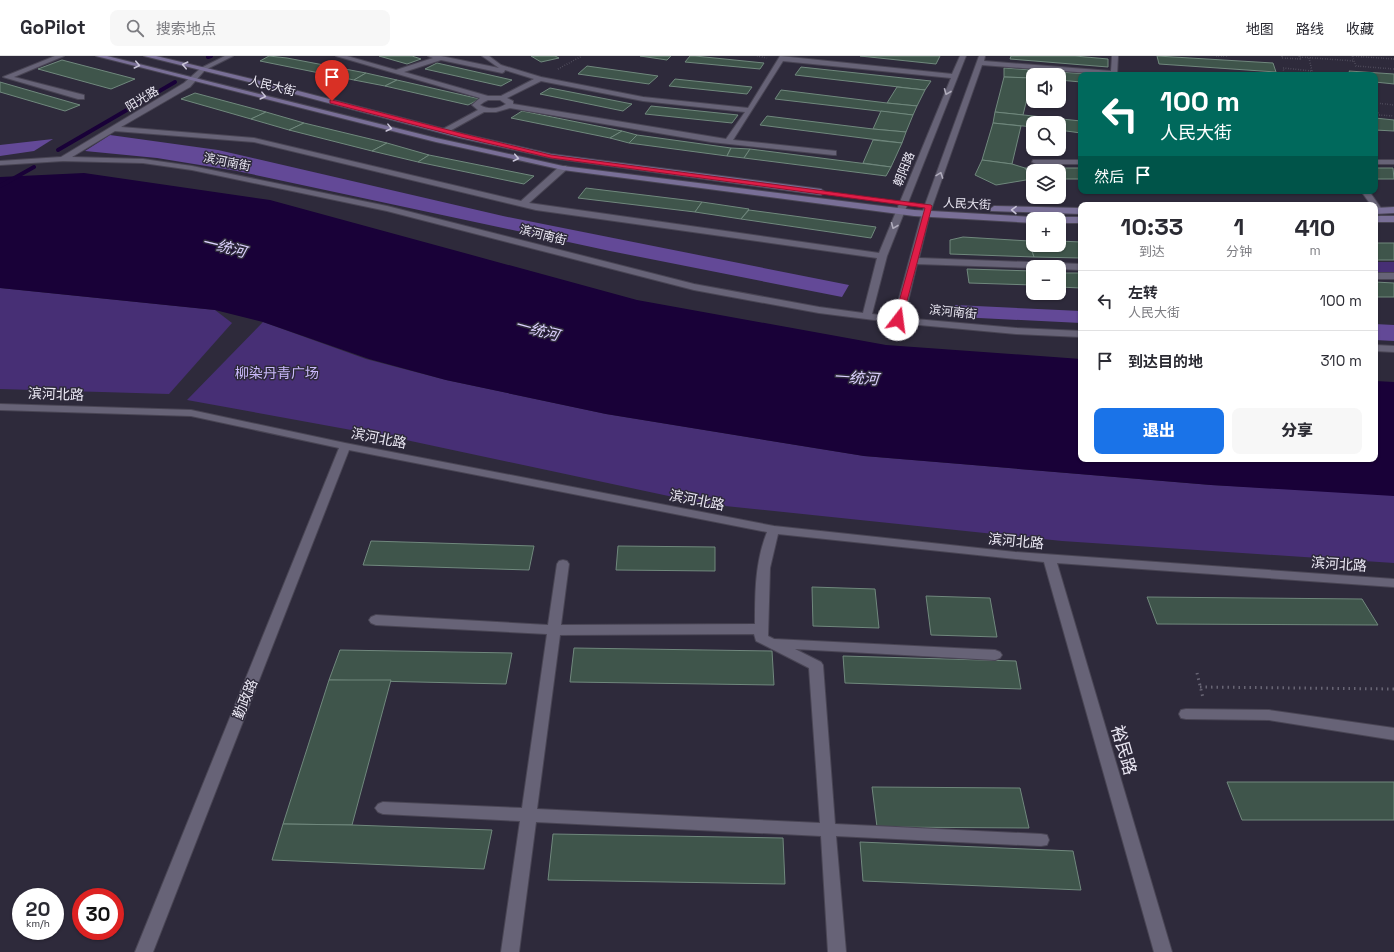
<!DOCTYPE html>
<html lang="zh">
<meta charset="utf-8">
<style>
body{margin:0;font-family:"Space Grotesk","Noto Sans SC",sans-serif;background:#f7f7f7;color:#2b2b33;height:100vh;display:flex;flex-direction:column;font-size:15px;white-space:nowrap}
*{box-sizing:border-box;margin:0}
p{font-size:13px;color:#7c7c81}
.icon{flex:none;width:22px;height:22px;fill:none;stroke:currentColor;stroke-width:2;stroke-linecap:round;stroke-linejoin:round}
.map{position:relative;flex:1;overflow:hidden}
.sheet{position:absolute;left:1078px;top:146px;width:300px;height:260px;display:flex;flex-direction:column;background:#fff;border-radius:8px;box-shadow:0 1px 3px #0004}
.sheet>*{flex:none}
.top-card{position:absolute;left:1078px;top:16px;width:300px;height:122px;border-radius:8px;box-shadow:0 1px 3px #0004;background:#00695c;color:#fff;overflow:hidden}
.tools{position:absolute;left:1026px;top:12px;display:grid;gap:8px}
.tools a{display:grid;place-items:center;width:40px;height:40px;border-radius:8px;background:#fff;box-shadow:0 1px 3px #0004;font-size:20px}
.speed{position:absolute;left:12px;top:832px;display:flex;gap:8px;font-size:20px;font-weight:700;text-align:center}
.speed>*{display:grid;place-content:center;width:52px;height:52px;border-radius:50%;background:#fff;box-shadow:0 1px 3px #0004;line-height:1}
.speed small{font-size:10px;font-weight:400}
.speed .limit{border:6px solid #d22;background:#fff;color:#111}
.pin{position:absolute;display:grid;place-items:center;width:34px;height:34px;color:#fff;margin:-41px -17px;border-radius:50% 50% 50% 0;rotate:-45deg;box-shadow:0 0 4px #0007}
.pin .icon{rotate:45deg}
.me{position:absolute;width:44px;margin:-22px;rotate:15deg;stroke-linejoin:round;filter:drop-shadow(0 0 3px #0008)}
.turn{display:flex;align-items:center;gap:14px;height:84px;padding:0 16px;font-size:18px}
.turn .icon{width:52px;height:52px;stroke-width:2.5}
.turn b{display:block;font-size:28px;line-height:34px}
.then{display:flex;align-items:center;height:38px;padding:0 16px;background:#0003;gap:8px;font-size:15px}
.eta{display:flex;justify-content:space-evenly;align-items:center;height:68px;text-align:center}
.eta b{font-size:24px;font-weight:800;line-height:28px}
.action{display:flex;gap:8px;margin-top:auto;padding:8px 16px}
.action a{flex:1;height:46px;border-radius:8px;background:#1a73e8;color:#fff;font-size:16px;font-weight:800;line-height:46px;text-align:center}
.action a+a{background:#f7f7f7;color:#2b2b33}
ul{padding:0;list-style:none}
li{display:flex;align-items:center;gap:12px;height:60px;padding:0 16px;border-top:1px solid #e1e1e2}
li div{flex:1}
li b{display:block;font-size:15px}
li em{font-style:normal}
header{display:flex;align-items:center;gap:24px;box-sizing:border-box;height:56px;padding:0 20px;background:#fff;border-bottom:1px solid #e1e1e2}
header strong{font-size:19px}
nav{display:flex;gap:22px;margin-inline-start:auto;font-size:14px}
.search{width:280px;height:36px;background:#f7f7f7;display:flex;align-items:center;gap:10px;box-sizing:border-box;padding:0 14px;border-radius:8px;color:#7c7c81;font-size:15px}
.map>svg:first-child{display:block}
</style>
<header>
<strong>GoPilot</strong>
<div class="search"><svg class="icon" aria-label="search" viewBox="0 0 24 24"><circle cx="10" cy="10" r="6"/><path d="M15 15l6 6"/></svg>搜索地点</div>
<nav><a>地图</a><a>路线</a><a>收藏</a></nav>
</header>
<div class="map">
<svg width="1394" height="896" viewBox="0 0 1394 896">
<rect width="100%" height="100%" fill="#2e2a3b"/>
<g fill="#472f75">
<rect x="1375" y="206" width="19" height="11"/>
<polygon points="0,232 215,254 232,267 169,338 0,333"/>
<polygon points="263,266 366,303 446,324 606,358 864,400 1211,429 1394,438 1394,507 1062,485 706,448 406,384 187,344"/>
</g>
<g fill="#634997">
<polygon points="110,79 218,94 503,160 849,229 842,241 610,195 237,115 157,102 85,95"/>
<polygon points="53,83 34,95 0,100 0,89"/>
<polygon points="955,249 1081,255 1081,267 959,261"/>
<polygon points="1375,268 1394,269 1394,285 1375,284"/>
</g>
<polygon fill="#190138" points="84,117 270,144 637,244 886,289 1081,303 1081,403 1375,403 1375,325 1394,326 1394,440 1211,429 864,400 606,358 446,324 369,303 263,266 215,254 0,232 0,121"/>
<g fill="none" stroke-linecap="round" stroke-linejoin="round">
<g stroke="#190138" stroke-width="4">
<polyline points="208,1 211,0"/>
<polyline points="58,94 175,26"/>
<polyline points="0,130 34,111"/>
</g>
</g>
<g fill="#3f554b" stroke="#70887d">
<polygon points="269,0 287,2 366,17 354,24 260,5"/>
<polygon points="379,0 412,0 421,3 407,8"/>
<polygon points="531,0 555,0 559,2 541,6"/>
<polygon points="640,0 671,0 667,4"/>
<polygon points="690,0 695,0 764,7 760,13 685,6"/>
<polygon points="860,0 940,0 936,8"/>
<polygon points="1011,0 1075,0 1108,3 1108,11 1010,3"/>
<polygon points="1157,0 1273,7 1276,16 1159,8"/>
<polygon points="62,4 135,23 111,33 38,13"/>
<polygon points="437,7 512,24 501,30 425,13"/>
<polygon points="587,10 658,20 649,28 578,18"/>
<polygon points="801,11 931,25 925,34 795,19"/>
<polygon points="1004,12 1101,19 1081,19 1081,26 1059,24 1059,19 1033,19 1033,22 1004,21"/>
<polygon points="1349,15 1394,18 1394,28 1375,26 1375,19 1351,19"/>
<polygon points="366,17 397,24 385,30 354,24"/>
<polygon points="1004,21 1032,22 1023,59 995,56"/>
<polygon points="675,23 752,31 747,38 669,30"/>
<polygon points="397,24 480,43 468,49 385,30"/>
<polygon points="0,26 80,49 65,55 0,36"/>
<polygon points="897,31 925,34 917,50 887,47"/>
<polygon points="550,32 632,48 623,55 540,38"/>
<polygon points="781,34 887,47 917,50 913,59 775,43"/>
<polygon points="195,37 266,56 251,63 181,43"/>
<polygon points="651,50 738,59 732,67 645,58"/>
<polygon points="522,55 622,75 610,82 511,62"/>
<polygon points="881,55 913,59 906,76 873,73"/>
<polygon points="266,56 304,67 289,74 251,63"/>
<polygon points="995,56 1081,65 1081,77 1059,74 1059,67 1033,67 1033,71 993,67"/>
<polygon points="767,60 873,73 906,76 902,87 760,69"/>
<polygon points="1375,62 1394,64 1394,75 1375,74"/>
<polygon points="304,67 387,87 372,95 289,74"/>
<polygon points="993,67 1021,70 1012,108 982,104"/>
<polygon points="622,75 637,79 629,87 610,82"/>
<polygon points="637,79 731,92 727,100 629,87"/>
<polygon points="873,84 902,87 891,111 863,107"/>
<polygon points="387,87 429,99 418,106 372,95"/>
<polygon points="731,92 750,93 744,102 727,100"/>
<polygon points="750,93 891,111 886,120 744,102"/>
<polygon points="429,99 534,120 524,128 418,106"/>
<polygon points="982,104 1012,108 1025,112 1032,123 996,129 975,119"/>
<polygon points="1025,112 1081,112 1081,123 1059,123 1059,115 1033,115 1032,123"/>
<polygon points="1375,112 1393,112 1394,123 1375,123"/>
<polygon points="586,132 702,146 695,156 578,142"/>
<polygon points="702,146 749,153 741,163 695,156"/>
<polygon points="749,154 876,171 871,182 741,163"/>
<polygon points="963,181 1029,185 1034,201 950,198 950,184"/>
<polygon points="1029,185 1033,185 1033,189 1059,189 1059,185 1081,186 1081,202 1034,201"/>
<rect x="1375" y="187" width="19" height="17"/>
<polygon points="967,213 1033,215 1033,229 969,227"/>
<polygon points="1059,217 1081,217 1081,232 1059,231"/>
<polygon points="1375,226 1394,227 1394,241 1375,241"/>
<polygon points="371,485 534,490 529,514 363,509"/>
<polygon points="618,490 715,491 715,515 616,514"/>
<polygon points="812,531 875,533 879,572 813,570"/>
<polygon points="926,540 990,542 997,581 931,579"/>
<polygon points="1147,541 1362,543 1378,569 1157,568"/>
<polygon points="574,592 772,595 774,629 570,626"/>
<polygon points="340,594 512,597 506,628 329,624"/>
<polygon points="843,600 1016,605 1021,633 845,627"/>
<polygon points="329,624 391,624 352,769 283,768"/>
<polygon points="1227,726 1394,726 1394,764 1242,764"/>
<polygon points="872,731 1020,732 1029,772 877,771"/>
<polygon points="283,768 352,769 492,774 484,813 272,804"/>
<polygon points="553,778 783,782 785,828 548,824"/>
<polygon points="860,786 1073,795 1081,834 863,825"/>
</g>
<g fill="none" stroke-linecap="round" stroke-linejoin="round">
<g stroke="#494554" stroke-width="2">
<g id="street">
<polygon points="55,0 64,0 14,21 84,39 84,43 78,43 3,21"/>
<path d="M225,0h8l-28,14 -15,17 -69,40 133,11 267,63 39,-35h6v4l-37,33 350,50 72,-175 -168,-17 -50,79 103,11v4h-3l-122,-13 -201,-34 -14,4h-12l-38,21h-3v-4l35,-19 -6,-5 8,-7 -144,-42h11l49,14 37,-12 -5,-2h13l58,12 -17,-12h7l12,9 40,12 102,20 105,11 32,-52 172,18 8,-18h6l-79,200 -15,58 22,3 28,-104 57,-157h6l-1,5 127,10 1,-15h6l-1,19 -135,-10 -52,148 -11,45 162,6v6l-22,-1v-2l-26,1 -116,-4 -13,54 112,10 65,3v6l-65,-3 -118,-11 -79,-10 -125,-23 -307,-79 -195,-41 -49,-7 -80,-2 -63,4v-4l61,-4 123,-74 17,-15zM441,4l61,13 2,-1 1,-2 29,9 -33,17h-13l-84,-24zM541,25l102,20 102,11 -19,27 -213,-35v-3l-6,-3zM488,44h12l6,4c-7,5 -18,6 -26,1l4,-3zM115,75l139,11 282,68 341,48 -14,55 -44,-6 -125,-23 -307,-78 -195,-40 -49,-7 -71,-2z"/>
<polygon points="1033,104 1081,104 1081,108 1036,108 1032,106"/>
<rect x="1375" y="104" width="19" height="4"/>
<polygon points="1361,135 1369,135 1383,155 1382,157 1376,157 1375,149 1371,149"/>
<rect x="1375" y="217" width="19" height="6"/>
<polygon points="1375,289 1394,290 1394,296 1375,295"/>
<path d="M0,348l191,6 154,33 429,83 241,26 379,27v8l-337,-24 115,389h-18l-110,-390 -266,-28 -8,34 -2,68 6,3 221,11 5,2 2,3 -2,3 -5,2 -200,-11 26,13 2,3 12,159 206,10 6,1 2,5 -2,5 -6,1 -205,-10 10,116h-18l-7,-116 -285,-14 -17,130h-18l19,-131 -137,-7 -5,-2 -3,-4 3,-4 5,-2 139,6 25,-174 -171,-9 -5,-2 -2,-3 2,-3 5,-2 172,10 9,-61 2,-3 4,-1 4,1 2,3 -8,61 194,-1c0,-31 0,-62 12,-92l-418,-82 -196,502h-18l204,-504 -148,-32 -191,-6zM754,578l2,7 53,27 11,155 -283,-14 23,-174z"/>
<polygon points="1186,653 1269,654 1394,672 1394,684 1269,664 1186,663 1181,662 1179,658 1181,654"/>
</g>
</g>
<g stroke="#494554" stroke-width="2">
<g id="secondary">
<polygon points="96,0 107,0 436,82 563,110 914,154 1033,161 1037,163 1033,163 1033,167 914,160 563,114 436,86"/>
<polygon points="144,0 156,0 256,24 464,78 551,98 821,133 825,136 821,139 551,102 460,82 253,27"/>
<polygon points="994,150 1081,152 1081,158 991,155 990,153"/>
<polygon points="1394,151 1394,157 1375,158 1375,152"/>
<rect x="1375" y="160" width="19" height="6"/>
<polygon points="1059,161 1081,161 1081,167 1059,167 1059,163 1055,163"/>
</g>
</g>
<g stroke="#686574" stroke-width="1.5" stroke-dasharray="0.5 2" stroke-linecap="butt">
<polyline points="757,0 767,2"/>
<polyline points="1216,0 1228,0"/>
<polyline points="1282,0 1282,2 1300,3 1299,0"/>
<polyline points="1300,1 1354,5"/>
<polyline points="1309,2 1312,15"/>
<polyline points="1394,3 1352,0 1356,10 1394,13"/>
<polyline points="558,13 582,0"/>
<polyline points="1285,19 1283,12 1312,15 1313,19"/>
<polyline points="1375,47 1394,49"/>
<polyline points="1375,50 1379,59 1394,60"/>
</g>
<g stroke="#686574" stroke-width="3" stroke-dasharray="1.5 4" stroke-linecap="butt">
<polyline points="1197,617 1203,642"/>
<polyline points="1200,631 1394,633"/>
</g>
<use href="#street" fill="#676377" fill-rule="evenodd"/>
<use href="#secondary" fill="#796f97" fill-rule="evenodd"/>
</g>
<defs><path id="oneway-chevron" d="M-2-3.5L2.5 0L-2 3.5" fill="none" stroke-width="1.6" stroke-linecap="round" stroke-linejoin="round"/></defs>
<g stroke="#c9c4d8">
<use href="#oneway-chevron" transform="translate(137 9) rotate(13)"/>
<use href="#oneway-chevron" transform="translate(185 9) rotate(-167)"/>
<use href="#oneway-chevron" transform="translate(263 40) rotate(14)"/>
<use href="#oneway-chevron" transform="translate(389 72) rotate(14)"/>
<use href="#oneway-chevron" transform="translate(516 102) rotate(12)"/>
<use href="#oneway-chevron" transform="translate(1014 154) rotate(-179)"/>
</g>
<g stroke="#b0acbc">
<use href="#oneway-chevron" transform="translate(947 36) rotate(112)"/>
<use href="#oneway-chevron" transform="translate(940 119) rotate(-70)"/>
<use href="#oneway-chevron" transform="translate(894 170) rotate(112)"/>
</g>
<polygon fill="#e11d48" stroke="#92132f" points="332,44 464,78 551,99 931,149 932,150 902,264 898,266 894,264 925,152 551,102 461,81 330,47 330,44"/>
<g text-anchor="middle" stroke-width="3" stroke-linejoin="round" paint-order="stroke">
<g font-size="12" fill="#ebe8f4" stroke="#2e2a3b">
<text transform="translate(272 30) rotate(14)" y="4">人民大街</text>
<text transform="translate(142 43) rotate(-31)" y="4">阳光路</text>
<text transform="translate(227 106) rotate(11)" y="4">滨河南街</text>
<text transform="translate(904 113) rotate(-68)" y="4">朝阳路</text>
<text transform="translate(967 148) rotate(3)" y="4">人民大街</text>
<text transform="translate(543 179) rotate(14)" y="4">滨河南街</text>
<text transform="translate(953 256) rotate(6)" y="4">滨河南街</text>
</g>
<g font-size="14" fill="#cab9fa" stroke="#2e2a3b">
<text x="277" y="322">柳染丹青广场</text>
</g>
<g font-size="14" fill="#ebe8f4" stroke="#2e2a3b">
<text transform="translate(56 338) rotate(2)" y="5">滨河北路</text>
<text transform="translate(379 382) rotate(11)" y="5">滨河北路</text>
<text transform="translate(697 444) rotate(11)" y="5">滨河北路</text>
<text transform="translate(1016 485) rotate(5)" y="5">滨河北路</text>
<text transform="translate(1339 508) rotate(4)" y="5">滨河北路</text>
<text transform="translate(245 643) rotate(-68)" y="5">勤政路</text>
</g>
<g font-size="15" font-style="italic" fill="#ddd2ff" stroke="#2e2a3b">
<text transform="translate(224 191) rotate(14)" y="5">一统河</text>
<text transform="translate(537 274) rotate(15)" y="5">一统河</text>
<text transform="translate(856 322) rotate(4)" y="5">一统河</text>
</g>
<g font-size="17" fill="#ebe8f4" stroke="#2e2a3b">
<text transform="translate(1124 694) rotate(74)" y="6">裕民路</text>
</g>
</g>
</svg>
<div class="tools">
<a><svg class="icon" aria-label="sound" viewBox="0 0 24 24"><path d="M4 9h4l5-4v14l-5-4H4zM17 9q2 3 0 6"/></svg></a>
<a><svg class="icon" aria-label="search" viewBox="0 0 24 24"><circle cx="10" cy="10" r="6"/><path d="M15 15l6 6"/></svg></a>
<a><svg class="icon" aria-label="layers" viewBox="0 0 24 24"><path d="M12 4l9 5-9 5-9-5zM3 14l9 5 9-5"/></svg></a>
<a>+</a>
<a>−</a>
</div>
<div class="speed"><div>20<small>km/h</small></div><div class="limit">30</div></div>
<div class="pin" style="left:332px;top:45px;background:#d93025"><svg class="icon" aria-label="arrive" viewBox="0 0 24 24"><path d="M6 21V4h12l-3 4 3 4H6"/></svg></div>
<svg class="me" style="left:898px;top:264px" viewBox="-20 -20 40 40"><circle r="19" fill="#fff"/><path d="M0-13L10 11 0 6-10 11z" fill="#e11d48"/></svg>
<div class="top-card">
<div class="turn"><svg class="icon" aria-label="left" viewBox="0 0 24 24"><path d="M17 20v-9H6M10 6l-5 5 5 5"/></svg><div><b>100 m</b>人民大街</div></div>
<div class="then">然后<svg class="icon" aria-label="arrive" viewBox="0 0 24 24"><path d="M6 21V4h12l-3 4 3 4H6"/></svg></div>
</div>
<section class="sheet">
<div class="eta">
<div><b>10:33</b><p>到达</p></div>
<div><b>1</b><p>分钟</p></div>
<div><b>410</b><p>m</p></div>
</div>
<ul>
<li><svg class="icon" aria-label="left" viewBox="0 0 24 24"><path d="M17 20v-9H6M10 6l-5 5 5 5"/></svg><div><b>左转</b><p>人民大街</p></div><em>100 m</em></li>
<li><svg class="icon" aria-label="arrive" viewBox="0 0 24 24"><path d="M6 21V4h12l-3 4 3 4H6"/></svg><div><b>到达目的地</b></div><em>310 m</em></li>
</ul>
<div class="action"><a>退出</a><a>分享</a></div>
</section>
</div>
